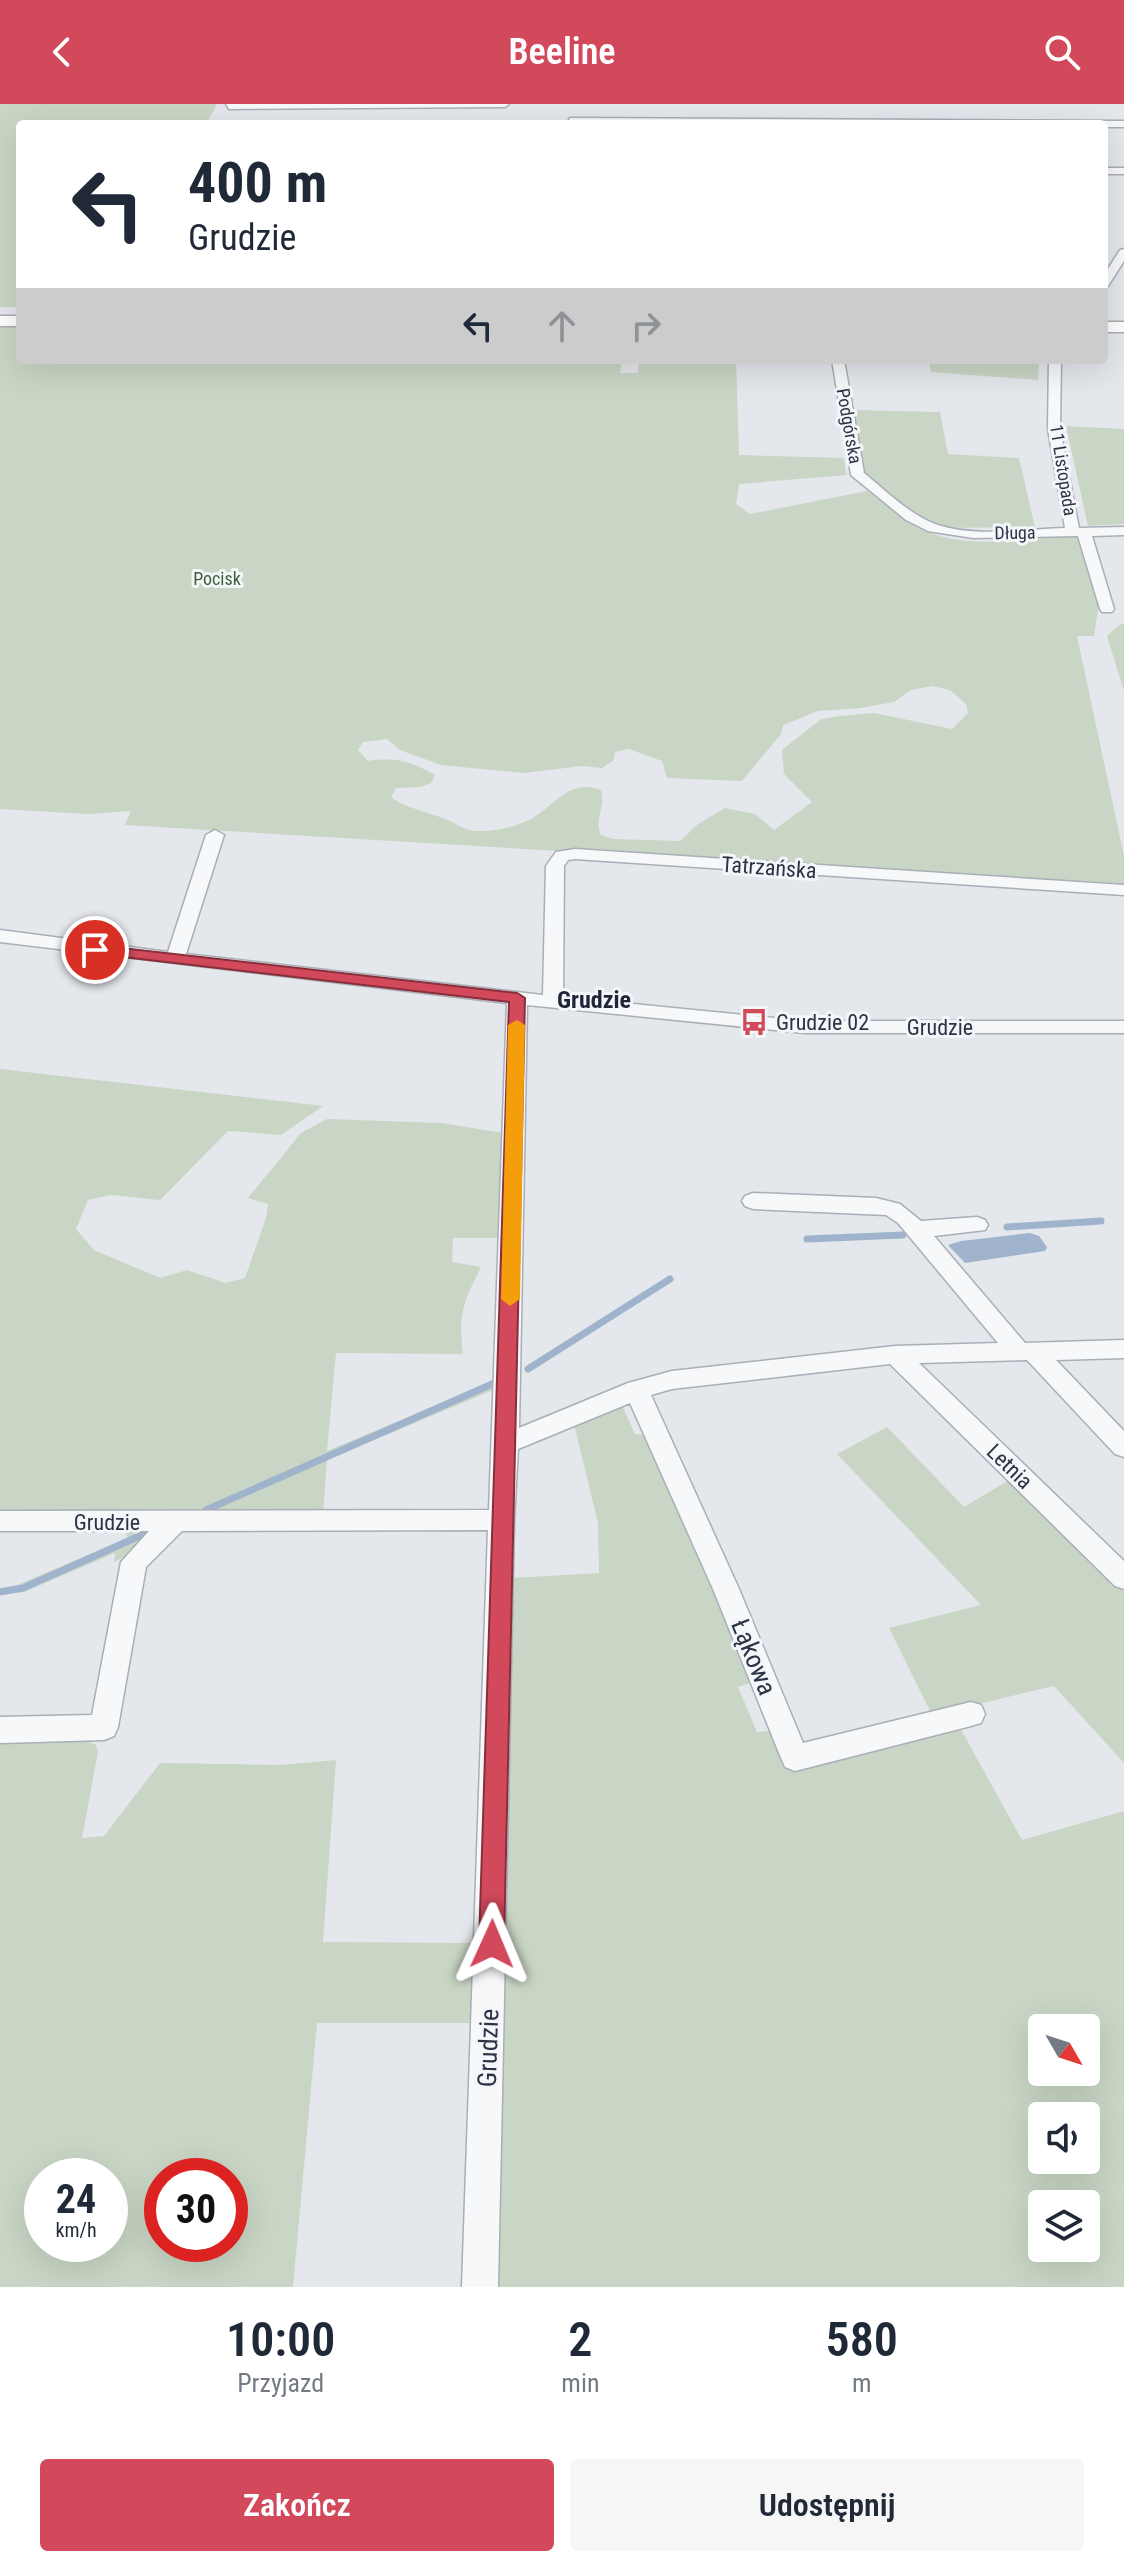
<!DOCTYPE html>
<html lang="pl">
<meta charset="utf-8">
<style>
body{margin:0;font-family:"Roboto Condensed",sans-serif;background:#f6f6f7;color:#1f2937;height:100vh;display:flex;flex-direction:column;font-size:30px;white-space:nowrap}
*{box-sizing:border-box;margin:0}
p{font-size:26px;color:#747a83}
.icon{flex:none;width:44px;height:44px;fill:none;stroke:currentColor;stroke-width:2;stroke-linecap:round;stroke-linejoin:round}
.map{position:relative;height:2183px;overflow:hidden}
.panel{display:flex;flex-direction:column;background:#fff;flex:1}
.panel>*{flex:none}
.banner{position:absolute;left:16px;top:16px;width:1092px;height:244px;border-radius:8px;box-shadow:0 8px 32px #0002;background:#fff;color:#1f2937;overflow:hidden}
.needle{width:52px;rotate:129deg}
.tools{position:absolute;left:1028px;top:1910px;display:grid;gap:16px}
.tools a{display:grid;place-items:center;width:72px;height:72px;border-radius:8px;background:#fff;box-shadow:0 8px 32px #0002;font-size:40px}
.speed{position:absolute;left:24px;top:2054px;display:flex;gap:16px;font-size:40px;font-weight:700;text-align:center}
.speed>*{display:grid;place-content:center;width:104px;height:104px;border-radius:50%;background:#fff;box-shadow:0 8px 32px #0002;line-height:1}
.speed small{font-size:20px;font-weight:400}
.speed .limit{border:12px solid #d22;background:#fff;color:#111}
.pin{position:absolute;display:grid;place-items:center;width:68px;height:68px;color:#fff;margin:-34px;border:4px solid #fff;border-radius:50%;box-shadow:0 2px 8px #0007}
.me{position:absolute;width:88px;margin:-44px;rotate:1deg;stroke-linejoin:round;filter:drop-shadow(0 0 6px #0008)}
.turn{display:flex;align-items:center;gap:28px;height:168px;padding:0 40px;font-size:36px}
.turn .icon{width:104px;height:104px;stroke-width:2.5}
.turn b{display:block;font-size:56px;line-height:68px}
.lanes{display:flex;align-items:center;height:76px;padding:0 40px;background:#0003;justify-content:center;gap:40px;direction:ltr}
.lanes .off{opacity:.35}
.eta{display:flex;justify-content:space-evenly;align-items:center;height:136px;text-align:center}
.eta b{font-size:48px;font-weight:600;line-height:56px}
.cta{display:flex;gap:16px;margin-top:auto;padding:16px 40px}
.cta a{flex:1;height:92px;border-radius:8px;background:#d1495b;color:#fff;font-size:32px;font-weight:600;line-height:92px;text-align:center}
.cta a+a{background:#f6f6f7;color:#1f2937}
header{display:flex;justify-content:space-between;align-items:center;height:104px;padding:0 40px;background:#d1495b;color:#fff;font-size:36px;font-weight:600}
.map>svg:first-child{display:block}
</style>
<header><svg class="icon" aria-label="back" viewBox="0 0 24 24"><path d="M15 5l-7 7 7 7"/></svg>Beeline<svg class="icon" aria-label="search" viewBox="0 0 24 24"><circle cx="10" cy="10" r="6"/><path d="M15 15l6 6"/></svg></header>
<div class="map">
<svg width="1124" height="2183" viewBox="0 0 1124 2183">
<rect width="100%" height="100%" fill="#e4e7ec"/>
<g fill="#c9d6c5" fill-rule="evenodd">
<polygon points="0,0 217,0 206,20 20,20 20,203 0,203"/>
<path d="M0,219h20v37h602l-2,13h18l1,-13h97l3,95 105,3 2,17 -107,9 -3,20 14,10 117,-23c20,14 41,32 64,42 35,14 77,7 114,5l-2,-4 28,1 9,4 19,64 -5,33h-17l47,220v29l-999,-60 6,-14 -43,3 -88,-5zM932,582l18,4 16,14 2,9 -16,16 -78,-16 -34,3 -19,3 -39,31 2,24 28,28 -38,28 -19,-16 -30,-6 -27,16 -18,17 -67,-2 -12,-4c-7,-15 5,-30 0,-45 -32,-12 -45,15 -70,29 -16,8 -36,13 -54,12 -14,0 -22,-9 -34,-13 -17,-6 -39,-11 -52,-21l5,-9 25,-1 10,-4 4,-8c-24,-14 -40,-18 -67,-14l-10,-11 5,-8 24,-3 13,11 41,15 83,8 58,-7 20,2 12,-8 1,-8 14,-3 33,12 5,17 75,3 39,-47 2,-9 35,-14 42,-3 34,-6 17,-12z"/>
<polygon points="928,256 1039,258 1038,276 931,268"/>
<polygon points="851,306 940,308 948,350 1019,354 1035,423 944,424 919,413 862,370"/>
<polygon points="1066,322 1124,325 1124,420 1088,422"/>
<polygon points="1121,520 1124,520 1124,587 1107,532"/>
<path d="M0,965l323,37 -42,29 -53,-4 -68,69 -49,-5 -23,5 -12,29 18,21 66,28 27,-8 39,13 19,-5 21,-60 2,-14 -20,-6 53,-65 26,-14 115,4 61,10 -1,105h-49l-1,24 29,5c-18,36 -23,47 -18,87l-127,-1 -9,98 174,-73 -3,10 -171,72 -4,53 -323,-3z"/>
<path d="M621,1299l14,31 15,1 105,246 -17,6 19,45 13,-1 22,38 16,-1 150,-44 64,116 102,-29v476h-632l20,-709 87,-5 -1,-50 -24,-99zM1042,1924h44v44h-44zM1042,2012h44v44h-44zM1042,2100h44v44h-44z"/>
<polygon points="887,1323 964,1403 1011,1375 1124,1487 1124,1659 1054,1582 932,1611 889,1524 981,1501 837,1350"/>
<polygon points="155,1422 133,1448 114,1458 115,1449 24,1488 0,1490 0,1484 17,1481 128,1434 123,1423"/>
<path d="M0,1636l87,1 9,4 2,7 -16,86 22,-2 56,-73 120,2 56,-5 -13,182 154,1 -3,80h-157l-24,264h-293zM42,2072h68v68h-68zM162,2072h68v68h-68z"/>
</g>
<polygon fill="#9fb4cc" points="1030,1129 1039,1132 1047,1143 1045,1147 965,1159 948,1141 961,1137"/>
<g fill="none" stroke-linecap="round" stroke-linejoin="round">
<g stroke="#9fb4cc" stroke-width="7">
<polyline points="1007,1123 1101,1117"/>
<polyline points="807,1135 903,1131"/>
<polyline points="528,1265 670,1175"/>
<polyline points="206,1406 499,1277"/>
<polyline points="0,1488 23,1484 144,1430"/>
</g>
<g stroke="#a9aeb7" stroke-width="3">
<g id="street">
<polygon points="226,0 509,0 505,3 229,5"/>
<polygon points="570,14 1124,17 1124,23 1104,23 1104,20 567,19"/>
<rect x="1104" y="64" width="20" height="6"/>
<polygon points="1124,145 1124,157 1108,182 1104,183 1104,171 1120,146"/>
<path d="M832,256h12l20,113c22,18 45,41 71,51 39,14 90,5 130,4l-17,-99 1,-69h12l-1,69 19,99 45,-1v8l-32,1 22,73 -2,3h-10l-2,-3 -22,-73 -105,2 -45,-7 -22,-11 -55,-45z"/>
<polygon points="215,726 224,731 186,850 543,891 546,762 556,748 575,745 1124,781 1124,791 575,755 568,756 564,762 563,893 805,917 1124,917 1124,929 805,929 527,901 519,1324 628,1279 672,1267 895,1242 998,1239 898,1119 886,1111 753,1105 745,1102 742,1097 745,1092 753,1089 876,1094 900,1100 921,1117 977,1113 985,1116 988,1121 985,1126 934,1132 1025,1239 1124,1236 1124,1254 1056,1256 1124,1327 1124,1353 1115,1350 1027,1256 919,1259 1124,1457 1124,1485 1115,1482 890,1260 672,1285 651,1291 739,1485 803,1639 971,1598 981,1601 985,1610 981,1619 971,1622 795,1667 785,1663 781,1654 713,1485 630,1299 518,1345 514,1416 498,2183 462,2183 488,1426 182,1427 146,1463 118,1623 114,1632 104,1636 0,1639 0,1613 92,1611 121,1458 149,1427 0,1427 0,1407 489,1406 507,899 0,838 0,826 168,848 206,731"/>
</g>
</g>
<g stroke="#a9aeb7" stroke-width="3">
<g id="secondary">
<rect x="0" y="212" width="20" height="10"/>
<rect x="1104" y="218" width="20" height="10"/>
</g>
</g>
<use href="#street" fill="#f7f8fa" fill-rule="evenodd"/>
<use href="#secondary" fill="#fff" fill-rule="evenodd"/>
</g>
<polygon fill="#d1495b" stroke="#882f3b" stroke-width="2" points="95,841 517,889 525,894 504,1840 501,1849 492,1852 483,1849 479,1840 509,898 89,849 89,842"/>
<polygon fill="#f59e0b" points="517,916 525,921 520,1195 510,1202 501,1195 508,921"/>
<defs>
<g id="bus-bare" transform="scale(2.16)"><path d="M-5-6H5V4H4V6H2V4H-2V6H-4V4H-5ZM-3.5-4V0h7V-4ZM-3.5 1.2v1.5H-2V1.2ZM2 1.2v1.5H3.5V1.2Z" fill="#d1495b" stroke="#f4f6f9" stroke-width="2.5" paint-order="stroke"/></g>
</defs>
<g fill-rule="evenodd">
<use href="#bus-bare" x="754" y="918"/>
</g>
<g text-anchor="middle" stroke-width="6" stroke-linejoin="round" paint-order="stroke">
<g font-size="18" fill="#2b3445" stroke="#f4f6f9">
<text transform="translate(849 322) rotate(80)" y="6">Podgórska</text>
<text transform="translate(1063 366) rotate(81)" y="6">11 Listopada</text>
<text transform="translate(1015 429) rotate(-1)" y="6">Długa</text>
</g>
<g font-size="18" fill="#3f6138" stroke="#f4f6f9">
<text x="217" y="481">Pocisk</text>
</g>
<g font-size="22" fill="#2b3445" stroke="#f4f6f9">
<text transform="translate(769 763) rotate(4)" y="8">Tatrzańska</text>
<text x="940" y="931">Grudzie</text>
<text transform="translate(1010 1362) rotate(44)" y="8">Letnia</text>
<text x="107" y="1426">Grudzie</text>
</g>
<g font-size="22" fill="#2b3445" stroke="#f4f6f9" text-anchor="start">
<text x="776" y="926">Grudzie 02</text>
</g>
<g font-size="24" font-weight="bold" fill="#1d2536" stroke="#f4f6f9">
<text x="594" y="904">Grudzie</text>
</g>
<g font-size="26" fill="#2b3445" stroke="#f4f6f9">
<text transform="translate(754 1553) rotate(68)" y="9">Łąkowa</text>
<text transform="translate(488 1944) rotate(-88)" y="9">Grudzie</text>
</g>
</g>
</svg>
<div class="tools">
<a><svg class="needle" viewBox="-14 -14 28 28"><path d="M0-13l5 13h-10z" fill="#e53935"/><path d="M0 13l5-13h-10z" fill="#747a83"/></svg></a>
<a><svg class="icon" aria-label="sound" viewBox="0 0 24 24"><path d="M4 9h4l5-4v14l-5-4H4zM17 9q2 3 0 6"/></svg></a>
<a><svg class="icon" aria-label="layers" viewBox="0 0 24 24"><path d="M12 4l9 5-9 5-9-5zM3 14l9 5 9-5"/></svg></a>
</div>
<div class="speed"><div>24<small>km/h</small></div><div class="limit">30</div></div>
<div class="pin" style="left:95px;top:846px;background:#d93025"><svg class="icon" aria-label="arrive" viewBox="0 0 24 24"><path d="M6 21V4h12l-3 4 3 4H6"/></svg></div>
<svg class="me" style="left:492px;top:1840px" viewBox="-20 -20 40 40"><path d="M0-17L14 15 0 8-14 15z" fill="#d1495b" stroke="#fff" stroke-width="4"/></svg>
<div class="banner">
<div class="turn"><svg class="icon" aria-label="left" viewBox="0 0 24 24"><path d="M17 20v-9H6M10 6l-5 5 5 5"/></svg><div><b>400 m</b>Grudzie</div></div>
<div class="lanes"><svg class="icon" aria-label="left" viewBox="0 0 24 24"><path d="M17 20v-9H6M10 6l-5 5 5 5"/></svg><svg class="icon off" aria-label="ahead" viewBox="0 0 24 24"><path d="M12 20V5M6 11l6-6 6 6"/></svg><svg class="icon off" aria-label="right" viewBox="0 0 24 24"><path d="M7 20v-9h11M14 6l5 5-5 5"/></svg></div>
</div>
</div>
<section class="panel">
<div class="eta">
<div><b>10:00</b><p>Przyjazd</p></div>
<div><b>2</b><p>min</p></div>
<div><b>580</b><p>m</p></div>
</div>
<div class="cta"><a>Zakończ</a><a>Udostępnij</a></div>
</section>
